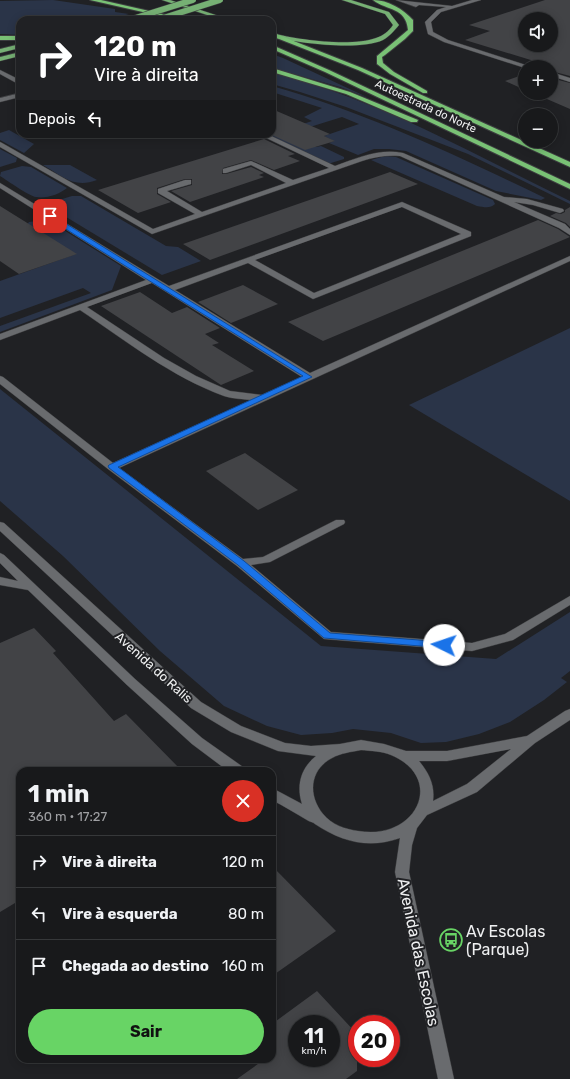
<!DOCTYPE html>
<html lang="pt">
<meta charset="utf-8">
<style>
body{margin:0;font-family:Rubik,sans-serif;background:#212224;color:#f1f3f6;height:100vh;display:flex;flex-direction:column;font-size:15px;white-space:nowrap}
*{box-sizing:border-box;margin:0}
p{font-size:13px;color:#9fa0a3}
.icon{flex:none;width:22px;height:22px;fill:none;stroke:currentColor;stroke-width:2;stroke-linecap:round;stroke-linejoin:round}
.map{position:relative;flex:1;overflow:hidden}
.side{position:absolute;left:16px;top:767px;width:260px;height:296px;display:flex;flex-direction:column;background:#18191b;border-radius:12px;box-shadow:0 2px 10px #0003,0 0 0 1px #36383a}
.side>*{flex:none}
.top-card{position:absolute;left:16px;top:16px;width:260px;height:122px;border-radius:12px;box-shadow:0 2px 10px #0003,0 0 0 1px #36383a;background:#202124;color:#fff;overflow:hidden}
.buttons{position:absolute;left:518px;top:12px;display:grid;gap:8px}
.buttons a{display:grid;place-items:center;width:40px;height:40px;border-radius:50%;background:#18191b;box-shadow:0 2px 10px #0003,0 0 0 1px #36383a;font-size:20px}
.speed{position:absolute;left:288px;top:1015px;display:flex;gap:8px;font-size:20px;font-weight:700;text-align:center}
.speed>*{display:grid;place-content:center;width:52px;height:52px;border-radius:50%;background:#18191b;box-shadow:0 2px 10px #0003,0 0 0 1px #36383a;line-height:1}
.speed small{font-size:10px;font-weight:400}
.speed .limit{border:6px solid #d22;background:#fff;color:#111}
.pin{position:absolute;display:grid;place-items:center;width:34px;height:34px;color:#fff;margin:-17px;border-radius:8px;box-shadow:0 2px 6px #0006}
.me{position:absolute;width:44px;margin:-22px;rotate:274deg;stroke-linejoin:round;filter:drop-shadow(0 0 3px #0008)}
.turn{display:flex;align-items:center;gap:14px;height:84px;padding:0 12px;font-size:18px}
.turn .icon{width:52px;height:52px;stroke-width:2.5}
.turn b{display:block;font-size:28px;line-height:34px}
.then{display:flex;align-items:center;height:38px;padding:0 12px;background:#0003;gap:8px;font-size:15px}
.round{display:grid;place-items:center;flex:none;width:42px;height:42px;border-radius:21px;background:#212224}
.summary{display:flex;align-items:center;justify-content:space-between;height:68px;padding:0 12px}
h1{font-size:24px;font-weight:700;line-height:30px}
.primary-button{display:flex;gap:8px;margin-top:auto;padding:8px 12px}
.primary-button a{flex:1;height:46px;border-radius:24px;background:#68d465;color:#111;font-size:16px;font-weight:700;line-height:46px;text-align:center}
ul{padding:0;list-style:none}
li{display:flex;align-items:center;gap:12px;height:52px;padding:0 12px;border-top:1px solid #36383a}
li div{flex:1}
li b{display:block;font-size:15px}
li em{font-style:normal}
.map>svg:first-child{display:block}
</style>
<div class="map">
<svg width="570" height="1079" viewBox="0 0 570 1079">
<rect width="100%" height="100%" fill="#202124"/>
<g fill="#2a3448">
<polygon points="53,0 115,9 115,12 129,14 108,20 20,20 20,35 0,34 0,1"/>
<polygon points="272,54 283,58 369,98 340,87 272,68"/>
<path d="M272,73c106,26 201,81 298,128v3l-102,-50 -122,-47 -46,-15 -28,-8z"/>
<path d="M272,86c95,27 184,69 273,112l-4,2 -45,-9 -90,-40 -17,-2h-15l-16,6 -29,-12 5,-2 -10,-5 35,-12 -17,-7 -45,14 -6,-3 21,-7 -8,-4 18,-9 -50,-16z"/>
<polygon points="9,130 34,144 24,153 0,140 0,133"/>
<polygon points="272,134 307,143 316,147 321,146 344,157 344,159 331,163 327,163 266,135"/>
<polygon points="0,149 17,158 16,162 0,167"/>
<path d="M385,156l11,1 97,43 2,4c-5,5 -11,3 -18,2l-106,-46z"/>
<path d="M43,165h27l27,15c-23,9 -35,-4 -54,-15z"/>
<path d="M22,166l9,1 36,21c-7,6 -21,11 -31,9 -7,-1 -28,-16 -36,-21l1,-4z"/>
<polygon points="72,196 81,196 166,246 178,247 201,261 162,275 48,206 49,203"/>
<polygon points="44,220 51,222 121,266 112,290 0,332 0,326 91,293 83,288 0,318 0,281 76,254 26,226 29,222"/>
<polygon points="570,328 570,501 409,405"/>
<polygon points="0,389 321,646 496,659 570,612 570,671 561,678 567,682 544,700 510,722 479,734 446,742 421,743 391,733 353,729 332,733 301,735 267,726 224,706 160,651 63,556 0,501"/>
</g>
<g fill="#424346" fill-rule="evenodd">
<path d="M545,0h25v76l-19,-5v-4h-8l4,-2 -82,-25 25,-9 -21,-6zM525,19h26v26h-26z"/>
<polygon points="525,74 525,90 505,81"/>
<polygon points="551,78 570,83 570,109 533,93 551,93"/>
<polygon points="272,109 330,134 324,136 335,141 305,150 272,135"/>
<polygon points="264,139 295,154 288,156 300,161 274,170 251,160 223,168 222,174 226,174 251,167 264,173 259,175 264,177 190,202 171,191 192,185 192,179 185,179 157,188 157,194 171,202 138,213 98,190"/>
<polygon points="390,172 418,184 210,260 183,244"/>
<polygon points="0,206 77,254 19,274 0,261"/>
<polygon points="570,207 570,227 566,223 550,216 556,213 561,214 565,212 565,210"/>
<polygon points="538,220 558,229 570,237 323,341 288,322"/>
<polygon points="243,285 278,304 231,323 198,302"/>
<polygon points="140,292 172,313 187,307 220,328 205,334 219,343 212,345 254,371 221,385 101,306"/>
<polygon points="245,453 298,490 258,510 206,471"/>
<polygon points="34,628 56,651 53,653 114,721 126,714 182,771 20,771 20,900 0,912 0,643"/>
<polygon points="272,866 336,931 272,976"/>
<path d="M317,991l40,43v37l-11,8h-109l28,-20h7v-35zM297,1024h34v34h-34z"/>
</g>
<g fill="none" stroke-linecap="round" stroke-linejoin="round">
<g stroke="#3c3d3f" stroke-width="1">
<g id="service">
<polygon points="0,70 20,80 20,85 0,74"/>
<polygon points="20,93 20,97 0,102 0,98"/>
<path d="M258,134h9l68,32c22,-8 45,-18 68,-13l101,44 23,2 36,10 1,2 -4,2 -27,-8 -19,-3 51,22 5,5v6l-11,-7 -159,-72c-14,-1 -26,1 -38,5l-210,73 -152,-87v-5l2,1 151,86 42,-15 -37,-21v-4l27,-9h6v4l-24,7 35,21 84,-29 -35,-18 -25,8h-3v-4l28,-8 42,19 36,-12z"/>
<path d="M0,183l169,103 233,-84 69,30v4l-158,63 -65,-36 -73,27 135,83 260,-117v5l-451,207 124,91 20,-2 73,-37h8l1,2 -1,2 -74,38 -19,3 80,67 141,11 33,-9 65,-38v9l-57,35 -41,11 -148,-12 -87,-73 -129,-97 -108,-85v-8l3,1 110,86 139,-63c-9,-1 -19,-1 -28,-4 -52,-19 -98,-55 -144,-86l-80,30v-6l146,-54 -146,-92zM402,207l59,27 -147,59 -59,-33zM152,283l150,94 -40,18 -32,-4 -34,-15 -32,-18 -77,-51z"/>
</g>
</g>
<g stroke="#3c3d3f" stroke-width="1">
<g id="minor">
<polygon points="396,0 452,6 472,0 481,0 441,12 431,22 433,32 448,40 532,67 525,68 444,42 428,34 425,22 437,10 446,7 419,5 416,7"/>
<polygon points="551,72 570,78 570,82 551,76"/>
</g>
</g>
<g stroke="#3c3d3f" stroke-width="1">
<g id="tertiary">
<path d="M0,522l4,1 197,179 40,24 44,17 26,3 29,-2 21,-4 23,4 22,7h41l80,-15 38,-25 5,-2v11l-35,23 -58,49 -50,23 -10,13 -5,17 -3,27 45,207h-16l-43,-207 5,-34c-31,11 -58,4 -85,-14 -2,-2 -5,-2 -8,-4 -12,-7 -23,-14 -35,-20v-12l30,16c-6,-19 -1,-36 14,-48l-38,-5 -47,-19 -40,-24 -191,-177zM511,749l-44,35 -34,17c2,-16 -4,-28 -14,-40h28zM361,750c10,1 21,1 30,5 55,23 26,86 -33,76 -13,-2 -26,-6 -35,-17 -15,-18 -14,-44 9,-56 9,-5 19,-6 29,-8z"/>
<polygon points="0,553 4,555 135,679 202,738 243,767 245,771 228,771 192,744 127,685 28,590 0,585 0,577 18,581 0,563"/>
</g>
</g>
<g stroke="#3c3d3f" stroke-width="1">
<g id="trunk">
<polygon points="162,0 170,0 231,20 222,20"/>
<path d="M342,0h9l38,12 10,13c-5,6 -9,11 -16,15 -24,11 -85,3 -111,-3v-4c26,7 79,14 104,5 7,-2 13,-7 17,-13l-8,-11z"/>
<polygon points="20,44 20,48 0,53 0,49"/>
<polygon points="20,52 20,56 0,61 0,57"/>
</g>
</g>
<g stroke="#3c3d3f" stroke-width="2">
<g id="motorway">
<polygon points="90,0 101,0 189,20 178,20"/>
<path d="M373,0c15,0 30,9 40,20v11l-8,8 -20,16 -3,2 1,6 11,9 33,19v2h-4l-33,-19 -13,-10v-8l31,-26c-2,-23 -21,-19 -35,-30z"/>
<polygon points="276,34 362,68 570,162 570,167 358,70 274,37 274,35"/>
<rect x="0" y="36" width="20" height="4"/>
<polygon points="272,45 329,70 570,184 570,189 325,72 272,49"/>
<polygon points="272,68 350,92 418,120 417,122 411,122 346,94 272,72"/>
</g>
</g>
<use href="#service" fill="#696b6e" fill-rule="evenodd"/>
<use href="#minor" fill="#696b6e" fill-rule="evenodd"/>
<use href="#tertiary" fill="#696b6e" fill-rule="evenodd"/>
<use href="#trunk" fill="#76b074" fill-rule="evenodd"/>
<use href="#motorway" fill="#79c175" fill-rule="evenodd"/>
<g stroke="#3c3d3f" stroke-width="7" stroke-linecap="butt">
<g id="trunk-bridge">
<polyline points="129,20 193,0"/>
<polyline points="157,20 220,0"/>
</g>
</g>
<use href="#trunk-bridge" stroke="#76b074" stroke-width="6"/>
</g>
<polygon fill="#1a73e8" stroke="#114b97" points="48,215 52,215 312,377 118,467 244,561 330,633 444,642 448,643 449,645 448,647 444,648 324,638 238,565 109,468 108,466 109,465 303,376 48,218"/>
<defs>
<g id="bus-ring" transform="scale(1.15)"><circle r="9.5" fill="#202124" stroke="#68d465" stroke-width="1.5"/><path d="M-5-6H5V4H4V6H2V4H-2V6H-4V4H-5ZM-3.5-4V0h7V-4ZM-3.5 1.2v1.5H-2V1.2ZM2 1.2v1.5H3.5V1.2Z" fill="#68d465"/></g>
</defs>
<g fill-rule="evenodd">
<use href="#bus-ring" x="451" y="940"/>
</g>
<g text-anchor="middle" stroke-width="4" stroke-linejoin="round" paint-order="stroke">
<g font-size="11" fill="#eff0f1" stroke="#202124">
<text transform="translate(426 106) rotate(25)" y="4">Autoestrada do Norte</text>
</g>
<g font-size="13" fill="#eff0f1" stroke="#202124">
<text transform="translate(154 667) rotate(42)" y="5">Avenida do Ralis</text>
</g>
<g font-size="16" fill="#eff0f1" stroke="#202124" text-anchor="start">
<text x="466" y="937">Av Escolas<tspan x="466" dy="18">(Parque)</tspan></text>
</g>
<g font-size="16" fill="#eff0f1" stroke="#202124">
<text transform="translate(419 952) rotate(78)" y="6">Avenida das Escolas</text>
</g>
</g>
</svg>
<div class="buttons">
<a><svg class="icon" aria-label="sound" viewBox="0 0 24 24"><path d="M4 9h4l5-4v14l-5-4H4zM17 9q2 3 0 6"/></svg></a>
<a>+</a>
<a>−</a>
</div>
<div class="speed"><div>11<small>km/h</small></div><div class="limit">20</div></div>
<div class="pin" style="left:50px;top:216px;background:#d93025"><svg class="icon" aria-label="arrive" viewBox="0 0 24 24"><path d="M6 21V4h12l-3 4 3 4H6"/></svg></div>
<svg class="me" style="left:444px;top:645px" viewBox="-20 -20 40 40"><circle r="19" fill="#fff"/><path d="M0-13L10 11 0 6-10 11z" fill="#1a73e8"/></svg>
<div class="top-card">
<div class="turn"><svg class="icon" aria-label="right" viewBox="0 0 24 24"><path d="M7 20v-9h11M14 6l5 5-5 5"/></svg><div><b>120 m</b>Vire à direita</div></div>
<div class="then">Depois<svg class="icon" aria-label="left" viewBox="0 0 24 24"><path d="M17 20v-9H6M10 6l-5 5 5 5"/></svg></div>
</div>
<section class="side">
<div class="summary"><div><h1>1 min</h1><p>360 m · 17:27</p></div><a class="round" style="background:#d93025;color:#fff"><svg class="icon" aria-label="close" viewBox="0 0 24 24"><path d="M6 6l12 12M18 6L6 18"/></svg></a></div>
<ul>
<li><svg class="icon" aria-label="right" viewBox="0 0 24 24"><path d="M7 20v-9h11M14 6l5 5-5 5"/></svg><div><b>Vire à direita</b></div><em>120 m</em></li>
<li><svg class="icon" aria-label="left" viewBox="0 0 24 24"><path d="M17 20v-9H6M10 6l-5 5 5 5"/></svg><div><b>Vire à esquerda</b></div><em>80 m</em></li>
<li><svg class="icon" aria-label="arrive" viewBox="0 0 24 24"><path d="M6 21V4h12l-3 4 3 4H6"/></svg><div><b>Chegada ao destino</b></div><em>160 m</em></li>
</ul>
<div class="primary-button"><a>Sair</a></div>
</section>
</div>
